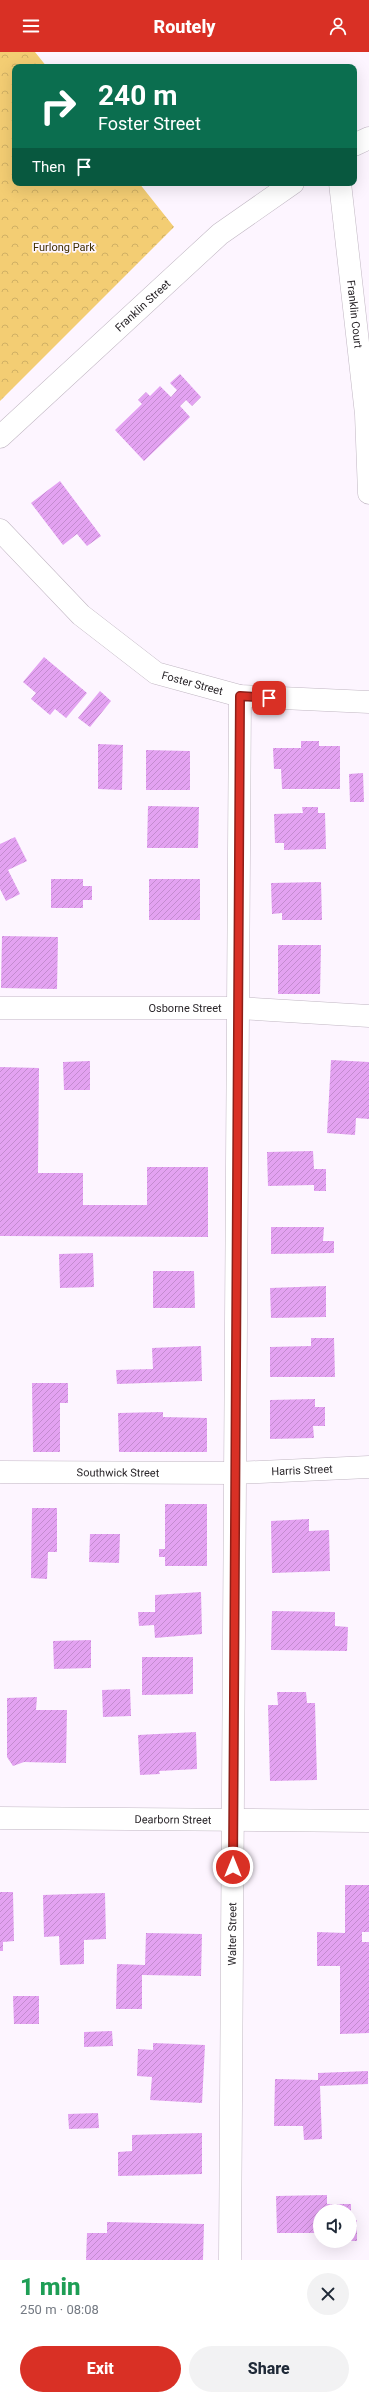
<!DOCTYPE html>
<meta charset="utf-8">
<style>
body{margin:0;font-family:Roboto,sans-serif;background:#f2f2f3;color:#1f2937;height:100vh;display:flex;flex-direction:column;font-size:15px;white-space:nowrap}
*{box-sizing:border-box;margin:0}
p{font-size:13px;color:#747a83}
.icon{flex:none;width:22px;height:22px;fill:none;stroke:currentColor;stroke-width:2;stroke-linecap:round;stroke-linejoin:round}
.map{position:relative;height:2208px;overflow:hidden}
.drawer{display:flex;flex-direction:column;background:#fff;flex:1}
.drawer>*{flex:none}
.hud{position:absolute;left:12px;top:12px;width:345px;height:122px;border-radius:8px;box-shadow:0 4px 16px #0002;background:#0b6e4f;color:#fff;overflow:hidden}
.buttons{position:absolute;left:313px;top:2152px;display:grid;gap:8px}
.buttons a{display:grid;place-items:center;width:44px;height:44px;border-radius:50%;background:#fff;box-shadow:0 4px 16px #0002;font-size:20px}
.pin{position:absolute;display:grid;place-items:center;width:34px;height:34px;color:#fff;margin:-17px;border-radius:8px;box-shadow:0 2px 6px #0006}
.me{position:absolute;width:44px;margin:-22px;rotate:0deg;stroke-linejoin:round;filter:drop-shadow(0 0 3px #0008)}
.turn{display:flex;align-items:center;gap:14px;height:84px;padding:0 20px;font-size:18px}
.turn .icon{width:52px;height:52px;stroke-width:2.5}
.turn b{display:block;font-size:28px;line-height:34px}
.then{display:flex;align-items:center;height:38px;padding:0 20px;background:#0003;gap:8px;font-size:15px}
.round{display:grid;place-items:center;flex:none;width:42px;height:42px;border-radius:21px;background:#f2f2f3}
.summary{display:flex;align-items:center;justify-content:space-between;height:68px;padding:0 20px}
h1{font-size:24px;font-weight:800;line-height:30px;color:#1e9e55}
.button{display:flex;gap:8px;margin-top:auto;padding:8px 20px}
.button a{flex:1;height:46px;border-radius:24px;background:#d93025;color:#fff;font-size:16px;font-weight:800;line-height:46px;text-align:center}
.button a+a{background:#f2f2f3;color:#1f2937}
header{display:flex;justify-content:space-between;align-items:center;height:52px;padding:0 20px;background:#d93025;color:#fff;font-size:18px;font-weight:800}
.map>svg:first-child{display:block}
</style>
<header><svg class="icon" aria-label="menu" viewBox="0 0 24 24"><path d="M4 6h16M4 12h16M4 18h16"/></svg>Routely<svg class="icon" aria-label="person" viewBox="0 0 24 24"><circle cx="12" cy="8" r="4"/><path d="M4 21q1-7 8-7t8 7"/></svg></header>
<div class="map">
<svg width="369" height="2208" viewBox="0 0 369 2208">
<defs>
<pattern id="forest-crowns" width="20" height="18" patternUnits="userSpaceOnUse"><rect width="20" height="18" fill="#f3cd73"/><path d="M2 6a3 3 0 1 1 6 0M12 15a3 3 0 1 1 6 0" fill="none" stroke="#d0b064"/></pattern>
<pattern id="building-hatch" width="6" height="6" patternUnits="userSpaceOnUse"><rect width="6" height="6" fill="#e3a2f1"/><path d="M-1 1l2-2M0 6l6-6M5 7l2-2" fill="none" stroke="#c38bcf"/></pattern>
</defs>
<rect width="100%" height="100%" fill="#fdf5ff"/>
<polygon fill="url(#forest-crowns)" points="0,0 35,0 47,15 15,15 15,131 139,131 174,175 0,349"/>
<g fill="url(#building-hatch)">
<polygon points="180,322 201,345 192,354 186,348 180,354 190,365 144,409 115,378 142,352 138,348 146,340 150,344 160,334 171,345 177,338 170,331"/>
<polygon points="60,429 101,484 87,494 77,482 63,493 31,451"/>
<polygon points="44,605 87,641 66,666 55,657 50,663 31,647 36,641 23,630"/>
<polygon points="100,639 111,649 90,675 78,666"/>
<polygon points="301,689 319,689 319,694 340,694 340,737 282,737 281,717 274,717 273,696 301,696"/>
<polygon points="98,692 123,693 122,738 98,737"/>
<polygon points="146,698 190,699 190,738 146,738"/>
<polygon points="363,721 364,750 350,750 349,722"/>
<polygon points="148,754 199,755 198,796 147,796"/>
<polygon points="302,755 318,755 318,761 325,761 326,797 284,798 284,791 275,791 274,762 303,761"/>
<polygon points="15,785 27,809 8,818 20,842 6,849 0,837 0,792"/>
<polygon points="51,827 83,827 83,834 92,834 92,848 83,848 83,856 51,856"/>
<rect x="149" y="827" width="51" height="41"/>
<polygon points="321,830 322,868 282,868 282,861 272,862 271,831"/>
<polygon points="2,884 58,885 57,937 1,936"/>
<polygon points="278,893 321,893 320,942 278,942"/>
<polygon points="331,1008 369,1010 369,1067 356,1066 355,1083 327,1081"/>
<polygon points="90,1009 90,1038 64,1038 63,1010"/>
<polygon points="0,1015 39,1016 38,1121 83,1121 83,1153 147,1153 147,1115 208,1115 208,1185 0,1184"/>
<polygon points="313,1099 314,1117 326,1117 326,1139 314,1139 314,1133 268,1134 267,1100"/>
<polygon points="271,1175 324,1175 323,1189 334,1189 334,1201 271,1202"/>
<polygon points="93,1201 94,1235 60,1236 59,1202"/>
<polygon points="153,1219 194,1219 195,1256 153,1256"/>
<polygon points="326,1234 326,1265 271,1266 270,1236"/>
<polygon points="311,1286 334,1286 335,1325 270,1325 270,1295 311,1294"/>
<polygon points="201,1294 202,1329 117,1332 116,1318 153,1317 152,1296"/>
<polygon points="32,1331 68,1331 68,1351 60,1351 60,1400 33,1400"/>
<polygon points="315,1347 315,1355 325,1355 325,1374 313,1374 314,1386 270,1387 270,1348"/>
<polygon points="163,1360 163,1365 207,1366 207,1400 119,1400 118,1361"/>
<polygon points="165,1452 207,1452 207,1514 165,1514 165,1505 159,1505 159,1497 165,1497"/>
<polygon points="32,1456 57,1456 57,1500 48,1500 47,1527 31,1526"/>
<polygon points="309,1467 309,1479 329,1478 330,1519 272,1521 271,1469"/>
<polygon points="90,1482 120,1482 119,1511 89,1510"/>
<polygon points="201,1540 202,1582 155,1586 154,1573 139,1574 138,1560 155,1560 155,1543"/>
<polygon points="272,1559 335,1560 335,1574 348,1575 347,1599 271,1598"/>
<polygon points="91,1588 91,1616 54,1617 53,1589"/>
<polygon points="142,1605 193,1605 193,1642 142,1643"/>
<polygon points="130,1637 131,1664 103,1665 102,1638"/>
<polygon points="277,1640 306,1640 307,1651 315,1651 317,1728 270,1729 268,1653 278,1653"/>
<polygon points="37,1645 36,1658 67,1658 66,1711 24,1710 13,1714 7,1705 7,1646"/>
<polygon points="196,1680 197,1717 159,1719 160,1722 140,1723 138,1683"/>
<polygon points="345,1833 369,1833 369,1880 362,1880 362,1890 369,1890 369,1981 340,1982 340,1914 317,1914 317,1880 345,1881"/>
<polygon points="0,1840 13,1840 14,1889 3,1890 3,1899 0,1899"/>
<polygon points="105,1841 106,1887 84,1888 84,1912 60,1913 59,1884 44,1885 43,1843"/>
<polygon points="146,1881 202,1882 201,1924 142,1923 142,1957 116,1957 117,1912 145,1913"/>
<polygon points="13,1944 39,1944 39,1972 14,1972"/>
<polygon points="112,1979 113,1994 84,1995 84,1980"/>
<polygon points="153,1991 205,1993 202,2051 150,2048 152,2025 137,2024 138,1997 153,1998"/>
<polygon points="368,2019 368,2032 320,2034 322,2087 304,2088 303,2074 274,2074 275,2027 318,2028 318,2021"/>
<polygon points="98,2061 99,2076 69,2077 68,2062"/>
<polygon points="202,2081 202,2122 118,2124 118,2100 132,2099 132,2083"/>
<polygon points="327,2143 327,2152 351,2152 351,2159 320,2159 320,2181 277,2181 276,2144"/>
<rect x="350" y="2168" width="7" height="21"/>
<polygon points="107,2170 204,2172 203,2208 86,2208 87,2181 107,2181"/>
</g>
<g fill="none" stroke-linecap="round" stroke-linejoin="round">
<g stroke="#c1b7c3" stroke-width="23">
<g id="street">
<polyline points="354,93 369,86"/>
<path id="s1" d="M340,131l26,231 3,79"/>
<path id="s2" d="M0,385l220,-203 73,-51"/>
<path id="s3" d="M0,478l81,85 75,58 84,23 129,6"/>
<path id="s4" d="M0,956h238l131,8"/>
<path id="s5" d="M0,1420l235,1 134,-6"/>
<path id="s6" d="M0,1766l369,3"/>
<path id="s7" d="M230,2208l10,-1564"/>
</g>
</g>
<use href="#street" stroke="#fff" stroke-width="22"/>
</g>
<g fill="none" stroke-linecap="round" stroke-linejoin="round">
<g stroke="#8d1f18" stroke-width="10">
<polyline id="route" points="233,1815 240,644 269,646"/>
</g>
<use href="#route" stroke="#d93025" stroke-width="7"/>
</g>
<g text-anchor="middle" stroke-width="3.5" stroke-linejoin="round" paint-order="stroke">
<g font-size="11" fill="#3f2e00" stroke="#fdf5ff">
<text x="64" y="199">Furlong Park</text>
</g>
<g font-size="11" fill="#2a262a" stroke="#fdf5ff">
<text dy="4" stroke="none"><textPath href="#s2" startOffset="194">Franklin Street</textPath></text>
<text dy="4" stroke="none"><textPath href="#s1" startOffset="132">Franklin Court</textPath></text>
<text dy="4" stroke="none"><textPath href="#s3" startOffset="250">Foster Street</textPath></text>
<text dy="4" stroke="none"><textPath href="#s4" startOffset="185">Osborne Street</textPath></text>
<text dy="4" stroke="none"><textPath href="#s5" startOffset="302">Harris Street</textPath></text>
<text dy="4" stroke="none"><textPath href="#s5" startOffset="118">Southwick Street</textPath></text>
<text dy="4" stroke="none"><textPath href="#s6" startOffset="173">Dearborn Street</textPath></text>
<text dy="4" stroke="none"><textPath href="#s7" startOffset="326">Walter Street</textPath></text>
</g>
</g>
</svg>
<div class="buttons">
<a><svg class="icon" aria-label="sound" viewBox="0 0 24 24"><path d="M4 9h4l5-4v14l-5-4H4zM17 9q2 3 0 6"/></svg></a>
</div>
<div class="pin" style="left:269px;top:646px;background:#d93025"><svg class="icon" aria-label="arrive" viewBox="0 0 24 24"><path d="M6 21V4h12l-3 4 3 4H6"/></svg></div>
<svg class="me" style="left:233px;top:1815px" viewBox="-20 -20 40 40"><circle r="17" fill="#d93025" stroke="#fff" stroke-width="3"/><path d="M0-11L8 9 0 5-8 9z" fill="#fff"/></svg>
<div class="hud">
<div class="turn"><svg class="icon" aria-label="right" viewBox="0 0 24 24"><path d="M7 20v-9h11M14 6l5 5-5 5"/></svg><div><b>240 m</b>Foster Street</div></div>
<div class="then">Then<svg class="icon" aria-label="arrive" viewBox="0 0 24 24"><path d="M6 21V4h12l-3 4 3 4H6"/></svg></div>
</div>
</div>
<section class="drawer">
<div class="summary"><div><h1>1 min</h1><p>250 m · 08:08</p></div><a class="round"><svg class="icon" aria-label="close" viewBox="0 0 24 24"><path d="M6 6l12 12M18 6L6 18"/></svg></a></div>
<div class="button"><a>Exit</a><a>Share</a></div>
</section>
